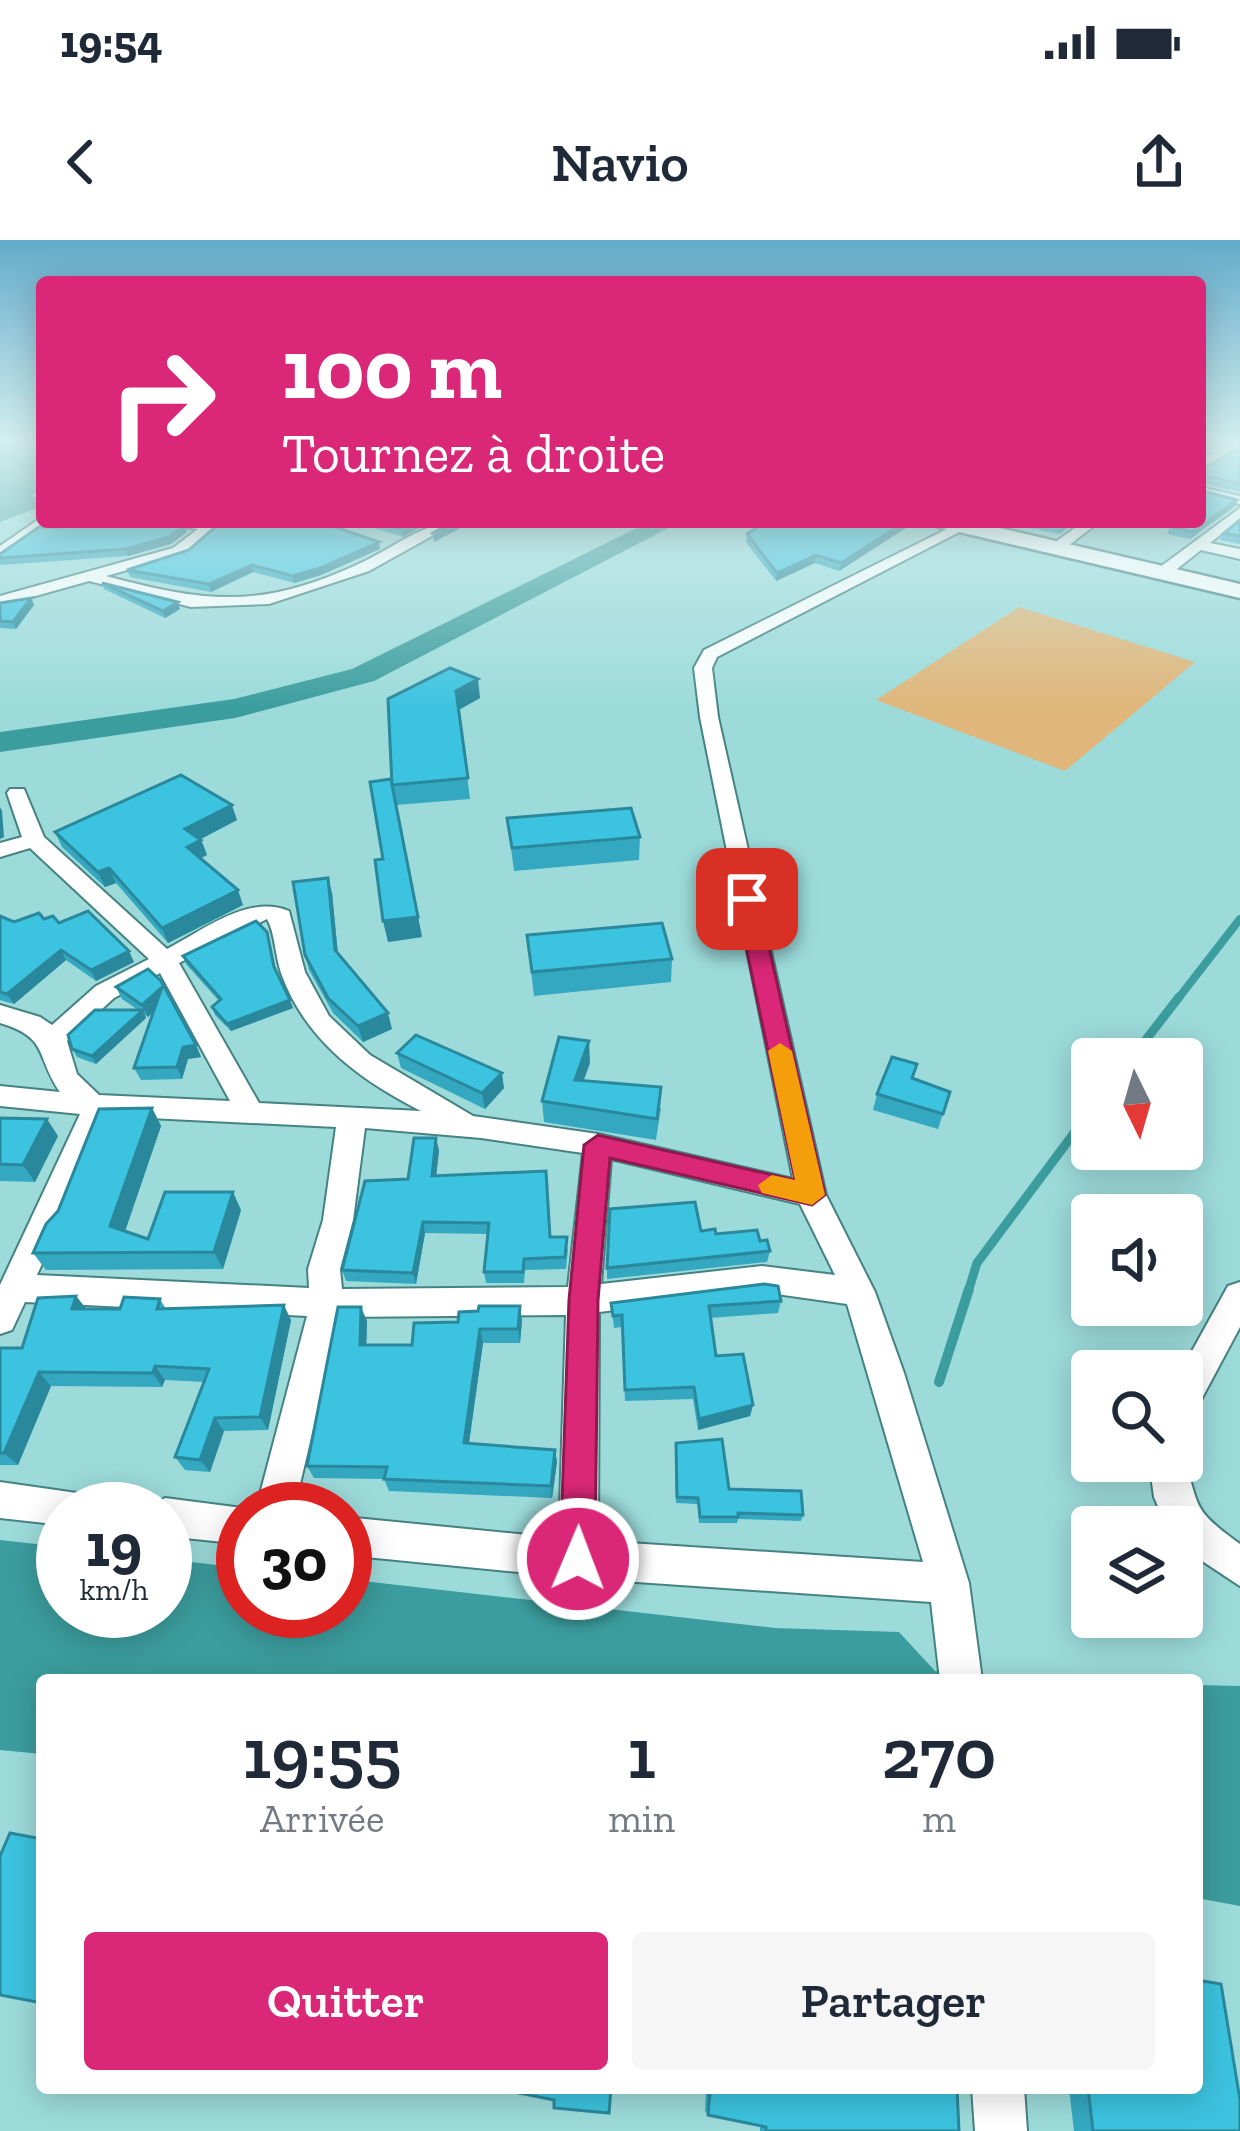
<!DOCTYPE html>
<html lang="fr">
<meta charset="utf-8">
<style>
body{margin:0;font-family:"Zilla Slab",serif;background:#f6f6f7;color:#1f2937;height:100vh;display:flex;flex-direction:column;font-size:45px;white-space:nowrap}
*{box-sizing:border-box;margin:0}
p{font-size:39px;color:#747a83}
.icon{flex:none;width:66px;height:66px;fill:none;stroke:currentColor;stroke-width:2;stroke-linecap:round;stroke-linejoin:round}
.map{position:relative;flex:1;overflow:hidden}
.sheet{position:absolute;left:36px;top:1434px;width:1167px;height:420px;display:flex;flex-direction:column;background:#fff;border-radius:12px;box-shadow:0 6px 30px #0003}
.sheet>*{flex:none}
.guide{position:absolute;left:36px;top:36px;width:1170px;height:252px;border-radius:12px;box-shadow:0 6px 30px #0003;background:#db2777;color:#fff;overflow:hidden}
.needle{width:78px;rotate:175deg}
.fabs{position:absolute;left:1071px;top:798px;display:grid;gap:24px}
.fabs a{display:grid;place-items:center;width:132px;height:132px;border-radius:12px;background:#fff;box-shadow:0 6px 30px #0003;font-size:60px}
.speed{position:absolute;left:36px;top:1242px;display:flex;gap:24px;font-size:60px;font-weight:700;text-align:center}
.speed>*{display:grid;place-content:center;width:156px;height:156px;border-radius:50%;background:#fff;box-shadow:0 6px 30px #0003;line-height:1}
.speed small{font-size:30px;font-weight:400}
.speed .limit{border:18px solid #d22;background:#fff;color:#111}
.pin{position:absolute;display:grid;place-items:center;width:102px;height:102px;color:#fff;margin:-51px;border-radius:24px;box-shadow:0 6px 18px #0006}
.me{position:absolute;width:132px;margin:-66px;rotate:1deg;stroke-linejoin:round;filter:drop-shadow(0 0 9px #0008)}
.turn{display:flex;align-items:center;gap:42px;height:252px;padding:0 48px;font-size:54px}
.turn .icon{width:156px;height:156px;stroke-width:2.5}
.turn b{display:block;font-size:84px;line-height:102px}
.eta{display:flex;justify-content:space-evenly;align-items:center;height:204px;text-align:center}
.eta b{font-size:72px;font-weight:600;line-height:84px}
.cta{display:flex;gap:24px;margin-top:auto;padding:24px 48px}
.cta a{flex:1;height:138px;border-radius:12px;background:#db2777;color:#fff;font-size:48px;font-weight:600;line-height:138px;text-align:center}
.cta a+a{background:#f6f6f7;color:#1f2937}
.status{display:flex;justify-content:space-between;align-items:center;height:84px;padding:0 60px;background:#fff;direction:ltr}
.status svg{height:33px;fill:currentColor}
header{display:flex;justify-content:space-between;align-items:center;height:156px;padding:0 48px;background:#fff;font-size:54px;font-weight:600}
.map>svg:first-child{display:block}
</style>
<div class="status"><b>19:54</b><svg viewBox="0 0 49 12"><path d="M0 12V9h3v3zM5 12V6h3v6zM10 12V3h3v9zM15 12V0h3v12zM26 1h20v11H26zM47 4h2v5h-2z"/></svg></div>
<header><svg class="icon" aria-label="back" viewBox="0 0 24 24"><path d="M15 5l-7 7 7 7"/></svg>Navio<svg class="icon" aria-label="share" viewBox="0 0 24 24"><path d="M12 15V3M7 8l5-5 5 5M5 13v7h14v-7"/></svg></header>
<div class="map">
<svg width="1240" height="1891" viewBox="0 0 1240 1891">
<rect width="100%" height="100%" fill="#9ddbdb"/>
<polygon fill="#e0b67a" points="1019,367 1195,422 1065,531 876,460"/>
<g fill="#3c9d9e">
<polygon points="0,204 42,204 42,248 31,256 42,260 42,266 0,282"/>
<polygon points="0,1300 63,1307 63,1371 165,1371 165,1319 243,1328 243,1371 345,1371 345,1339 775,1388 899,1392 935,1431 1042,1440 42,1440 42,1514 0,1510"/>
<polygon points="1197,1445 1240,1446 1240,1666 1197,1658"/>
</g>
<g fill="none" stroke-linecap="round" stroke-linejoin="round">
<polyline stroke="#3c9d9e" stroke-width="8" points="1177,760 1240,679"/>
<g stroke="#3c9d9e" stroke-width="9">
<polyline points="1131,819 1179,757"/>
<polyline points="968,1052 977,1023 1092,869"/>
</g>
<polyline stroke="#3c9d9e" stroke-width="10" points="939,1142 969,1049"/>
<polygon fill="#3c9d9e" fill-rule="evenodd" points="649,282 680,282 374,441 235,478 0,512 0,492 234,459 352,429"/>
<g stroke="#458282" stroke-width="4">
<g id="street">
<polygon points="1229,204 1240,204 1240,209 1200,230 1200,221"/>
<polygon points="1200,247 1240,256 1240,264 1200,255"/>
<polygon points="1240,268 1240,279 1210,303 1240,309 1240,319 1201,310 1168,336 1156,336 1156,330"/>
<polygon points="42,277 47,284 0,318 0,306"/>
<path d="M151,282h73l-41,32 -77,22c105,28 158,33 259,-15 29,-14 60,-39 92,-39l-88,49 -100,33 -78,3 -102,-26 -89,25v-10l173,-48 25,-19z"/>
<polygon points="1083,282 1099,282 1064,309 1054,309 1054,303"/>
<path d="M959,283l12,3 -254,131 -5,11 6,49 108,478 49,97 29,81 65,210 13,97h-42l-9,-78 -353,-24 -233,-23v-38l214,21 7,-223 -226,2 -46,192h-38l51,-193 -282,-14 -13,28 -12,4v-49l80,-171 -80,-8v-20l60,6c-25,-36 -10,-54 -60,-69v-18l40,12 12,8 44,-39 53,-27 -119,-111 -30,9v-14l22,-6 -15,-44 3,-4h14l20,48 123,112c37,-19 81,-55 122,-38l16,61 24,44 41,39 103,61 125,18 195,45 -93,-462 -6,-49 10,-18zM267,679c8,14 8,36 14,54 24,67 79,107 140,138l-162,-8 -80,-140zM160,733l70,128 -131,-6 -22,-21 -10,-33 47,-43zM108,876l228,11 -13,93 -15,49 1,19 -272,-13zM365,888l116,10 102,15 -15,134 -226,2 -2,-20 13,-49zM611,919l189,45 35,71 -73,-9 -161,18zM762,1052l85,12 76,258 -325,-21 1,-229z"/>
<polygon points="1240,1042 1240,1087 1194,1173 1182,1178 1181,1131 1228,1046"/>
<path d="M1182,1214c19,52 6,53 58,90v42l-56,-37 -2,-22 -16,-2 -12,-28 -5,-36h33z"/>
<polygon points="0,1242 98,1256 104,1269 63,1269 63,1285 0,1278"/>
<polygon points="165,1258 250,1269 243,1269 243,1304 165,1296 165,1269 149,1269"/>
<polygon points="972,1848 1024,1848 1027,1891 975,1891"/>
</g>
</g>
<g stroke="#458282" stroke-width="5">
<polygon id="secondary" points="935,282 974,282 1240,344 1240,358 938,287"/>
</g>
<use href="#street" fill="#fff" fill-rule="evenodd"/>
<use href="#secondary" fill="#fff" fill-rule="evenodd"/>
</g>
<g fill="#34a8c0">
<polygon points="1240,208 1240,252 1201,243 1205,227"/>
<polygon points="1234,267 1190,299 1167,294 1170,287 1150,282 1200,282"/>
<polygon points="1240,280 1240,304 1220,300 1224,293"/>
<polygon points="354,282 430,282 403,297"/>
<polygon points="766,282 924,282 916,288 909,286 839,331 815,323 776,341 746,302 747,294"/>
<polygon points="1000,282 1075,282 1059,294"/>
<polygon points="60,287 187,292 171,304 128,316 0,325 0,314"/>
<polygon points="380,309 321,335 294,343 253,332 211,352 130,337 127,330 189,310"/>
<polygon points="102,343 180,369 165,378 104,349"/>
<polygon points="31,358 34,365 16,389 0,388 0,363"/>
<polygon points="450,428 480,458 459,470 470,559 396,565 422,697 388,702 383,619 391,539"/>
<polygon points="507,578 640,597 639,620 514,631"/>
<polygon points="237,580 201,599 207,615 200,618 243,665 168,703 116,643 105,647 62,607 55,592"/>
<polygon points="328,638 332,653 338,713 392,789 363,802 333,773 309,730 305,715"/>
<polygon points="0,676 14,682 44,679 59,683 134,722 96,741 66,720 14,764 0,760"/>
<polygon points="527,695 672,719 671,742 534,756"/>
<polygon points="183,716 276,730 293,768 231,791 215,775 212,767 219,761 186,724"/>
<polygon points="148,729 196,805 201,817 188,819 182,839 141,840 134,828 154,771 148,777 145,775 146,778 96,824 77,817 72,809 138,770 122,759 116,747"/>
<polygon points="397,813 504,848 485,869 401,828"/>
<polygon points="590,823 583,841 661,868 656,900 544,882 542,861"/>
<polygon points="950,852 938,889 873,870 877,854"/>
<polygon points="152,868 161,886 125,991 148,999 241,970 223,1029 46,1030 33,1013"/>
<polygon points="0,878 58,896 35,942 0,941"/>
<polygon points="439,910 436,936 568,1009 566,1029 525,1030 524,1043 486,1043 484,1032 488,994 425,993 416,1044 346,1041 342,1030 408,939"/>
<polygon points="701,991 760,1001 770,1011 767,1022 607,1039 607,1028"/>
<polygon points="76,1056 86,1069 120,1069 160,1059 166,1069 291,1080 268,1190 224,1191 210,1232 185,1230 175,1217 204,1142 165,1140 162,1147 51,1146 18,1225 0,1225 0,1108 22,1108"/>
<polygon points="781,1061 778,1073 710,1078 716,1116 753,1165 750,1176 698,1190 693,1159 625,1161 622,1087 614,1088 611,1063"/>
<polygon points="522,1080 520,1103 483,1103 469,1204 555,1210 557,1222 552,1258 389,1251 384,1239 314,1238 307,1226 367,1081 366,1105 412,1105"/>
<polygon points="675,1210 729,1249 803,1275 801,1281 738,1279 737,1283 699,1283 698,1264 676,1263"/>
<polygon points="1069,1848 1197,1848 1240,1891 1074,1891"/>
<polygon points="706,1852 959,1891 760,1891 760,1886 708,1875 705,1871"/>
</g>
<g fill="#2a889c">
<polygon points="1210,204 1220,204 1200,216 1200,210"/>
<polygon points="1237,260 1234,267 1190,299 1193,292"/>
<polygon points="417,282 430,282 403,297 402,290"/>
<polygon points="458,282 472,282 434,302 433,295"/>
<polygon points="905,282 910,282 909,286 839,331 841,323"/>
<polygon points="1067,282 1075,282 1059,294 1061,286"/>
<polygon points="185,285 187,292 171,304 128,316 126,309"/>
<polygon points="379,302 380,309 321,335 294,343 293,336"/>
<polygon points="816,315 815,323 776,341 777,333"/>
<polygon points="252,325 253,332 211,352 209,344"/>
<polygon points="31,358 34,365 16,389 13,382"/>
<polygon points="178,362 180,369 165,378 163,371"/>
<polygon points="478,439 480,458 458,470 456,451"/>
<polygon points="232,565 237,580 191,604 185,589"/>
<polygon points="0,567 2,571 4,597 0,599"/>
<polygon points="201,600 207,615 193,622 187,607"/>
<polygon points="109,628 116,643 105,647 98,632"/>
<polygon points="328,638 332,653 339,726 335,710"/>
<polygon points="238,650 243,665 168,703 162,688"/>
<polygon points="418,677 422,697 388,702 383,681"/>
<polygon points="61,710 66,720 14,764 7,754"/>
<polygon points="129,711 134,722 96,741 91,730"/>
<polygon points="162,747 167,759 148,777 142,765"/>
<polygon points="290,760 293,768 231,791 227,784"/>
<polygon points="143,770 146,778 96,824 92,816"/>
<polygon points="388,773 392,789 363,802 358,786"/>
<polygon points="589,801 590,823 576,861 575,840"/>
<polygon points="196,805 201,817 188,819 182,839 177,827 183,807"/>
<polygon points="502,833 504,848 485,869 482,853"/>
<polygon points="152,868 161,886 121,1003 110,986"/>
<polygon points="47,879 58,896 35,942 23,925"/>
<polygon points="436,898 439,910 435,948 432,936"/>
<polygon points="233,952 241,970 223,1029 214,1012"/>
<polygon points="423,982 425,993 416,1044 413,1033"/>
<polygon points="76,1056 87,1070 72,1069"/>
<polygon points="284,1065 291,1080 268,1190 260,1177"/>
<polygon points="520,1066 522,1080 520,1103 518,1089"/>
<polygon points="361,1067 367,1081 366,1118 360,1105"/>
<polygon points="480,1089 483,1103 467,1216 464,1203"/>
<polygon points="155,1126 165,1140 162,1147 153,1133"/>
<polygon points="39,1132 51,1146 18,1225 4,1213"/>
<polygon points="753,1165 750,1176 698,1190 699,1179"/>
<polygon points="215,1178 224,1191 210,1232 200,1220"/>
<polygon points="555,1210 557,1222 552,1258 551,1246"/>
</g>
<g fill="#3cc3df" stroke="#2a889c" stroke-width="3">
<polygon points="1240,208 1240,244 1204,235 1200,238 1200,224 1205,227"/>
<polygon points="1200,250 1237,260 1193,292 1170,286 1180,282 1200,282"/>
<polygon points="1240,280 1240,296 1224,293"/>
<polygon points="65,282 163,282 185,285 169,297 126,309 0,318 0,314 39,287 60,287"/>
<polygon points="221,282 321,282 379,302 320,328 293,336 252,325 209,344 127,330 189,310"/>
<polygon points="374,282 417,282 402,290"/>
<polygon points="453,282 458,282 431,294"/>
<polygon points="766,282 905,282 841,323 816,315 777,333 747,294"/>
<polygon points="1040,282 1067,282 1061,286"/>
<polygon points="102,343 178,362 163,371"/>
<polygon points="31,358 13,382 0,381 0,363"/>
<polygon points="450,428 478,439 456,451 468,538 392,545 418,677 383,681 375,620 383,619 370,542 391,539 392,545 388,459"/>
<polygon points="181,535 232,565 185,589 201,600 187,607 238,650 162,688 109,628 98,632 55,592"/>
<polygon points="631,568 640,597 512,608 507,578"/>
<polygon points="328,638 335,710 388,773 358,786 328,758 305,715 293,642"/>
<polygon points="88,671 129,711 91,730 61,710 7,754 0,752 0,676 14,682 39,673 44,679 53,676 59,683"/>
<polygon points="256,681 267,692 274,727 290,760 227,784 212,767 221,759 183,716"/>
<polygon points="662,683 672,719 532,732 527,695"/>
<polygon points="148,729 161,741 196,805 183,807 177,827 134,828 162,747 142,765 116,747"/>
<polygon points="95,770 143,770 92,816 72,809 68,795"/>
<polygon points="416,795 502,833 482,853 397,813"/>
<polygon points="559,797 589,801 575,840 661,847 657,879 542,861"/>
<polygon points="892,817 917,824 912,838 950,852 943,874 877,854"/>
<polygon points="152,868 110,986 148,999 165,952 233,952 214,1012 33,1013 46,984 58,971 99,869"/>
<polygon points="0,878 47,879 23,925 0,924"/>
<polygon points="414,898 436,898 432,936 546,931 550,997 567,997 565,1017 524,1019 523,1032 484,1032 489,983 423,982 413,1033 342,1030 365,941 408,939"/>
<polygon points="695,962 701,991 715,989 716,994 757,990 760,1001 767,1000 770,1011 607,1028 610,969"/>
<polygon points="764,1044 778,1046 781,1061 709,1066 716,1116 743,1114 753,1165 699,1179 694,1147 625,1150 622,1075 613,1076 611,1063"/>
<polygon points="76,1056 72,1069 120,1069 124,1057 160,1059 157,1069 284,1065 260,1177 215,1178 200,1220 175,1217 209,1129 155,1126 153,1133 39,1132 4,1213 0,1213 0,1108 22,1108 38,1058"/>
<polygon points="479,1066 520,1066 518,1089 480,1089 464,1203 555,1210 551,1246 384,1239 387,1227 307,1226 338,1067 361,1067 360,1105 412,1105 414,1083 458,1082 459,1072 478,1071"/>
<polygon points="722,1199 729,1249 801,1251 803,1275 738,1273 738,1277 700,1277 698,1258 677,1257 676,1203"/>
<polygon points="10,1593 42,1599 42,1763 0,1755 0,1616"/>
<polygon points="1197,1740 1221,1744 1240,1860 1240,1891 1093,1891 1088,1848 1197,1848"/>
<polygon points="510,1848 611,1848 609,1873 554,1868 554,1860 509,1851"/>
<polygon points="689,1848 957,1848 959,1891 766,1891 766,1887 708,1875 710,1852"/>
</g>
<linearGradient id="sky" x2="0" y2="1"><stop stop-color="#63abca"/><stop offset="0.43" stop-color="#d3efef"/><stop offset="1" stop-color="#d3efef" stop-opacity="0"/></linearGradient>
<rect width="1240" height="469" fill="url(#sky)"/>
<polygon fill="#db2777" stroke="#8e194d" stroke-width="3" points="747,653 758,659 825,955 812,965 610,918 598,1060 595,1319 590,1332 578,1337 565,1332 560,1319 569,1060 584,905 598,895 795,940 736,659"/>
<polygon fill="#f59e0b" points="780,803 792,811 825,955 812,965 762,953 758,945 772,935 795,940 768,811"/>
</svg>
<div class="fabs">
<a><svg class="needle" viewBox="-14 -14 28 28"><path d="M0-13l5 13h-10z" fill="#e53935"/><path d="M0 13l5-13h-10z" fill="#747a83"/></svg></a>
<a><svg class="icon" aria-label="sound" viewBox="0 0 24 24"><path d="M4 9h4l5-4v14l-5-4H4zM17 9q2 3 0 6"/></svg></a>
<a><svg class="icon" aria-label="search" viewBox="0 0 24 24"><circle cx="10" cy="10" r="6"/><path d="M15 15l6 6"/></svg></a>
<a><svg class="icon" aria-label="layers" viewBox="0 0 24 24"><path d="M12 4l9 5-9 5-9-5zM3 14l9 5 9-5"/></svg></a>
</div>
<div class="speed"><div>19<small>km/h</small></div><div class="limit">30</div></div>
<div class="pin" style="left:747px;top:659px;background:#d93025"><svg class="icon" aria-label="arrive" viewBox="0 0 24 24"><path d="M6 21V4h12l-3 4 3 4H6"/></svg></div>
<svg class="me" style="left:578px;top:1319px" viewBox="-20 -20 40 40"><circle r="17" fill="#db2777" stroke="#fff" stroke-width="3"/><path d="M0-11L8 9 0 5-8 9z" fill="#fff"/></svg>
<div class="guide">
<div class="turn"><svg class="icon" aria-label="right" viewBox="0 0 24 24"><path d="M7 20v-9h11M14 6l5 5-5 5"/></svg><div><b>100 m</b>Tournez à droite</div></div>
</div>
<section class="sheet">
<div class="eta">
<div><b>19:55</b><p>Arrivée</p></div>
<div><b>1</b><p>min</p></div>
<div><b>270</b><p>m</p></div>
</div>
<div class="cta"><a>Quitter</a><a>Partager</a></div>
</section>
</div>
